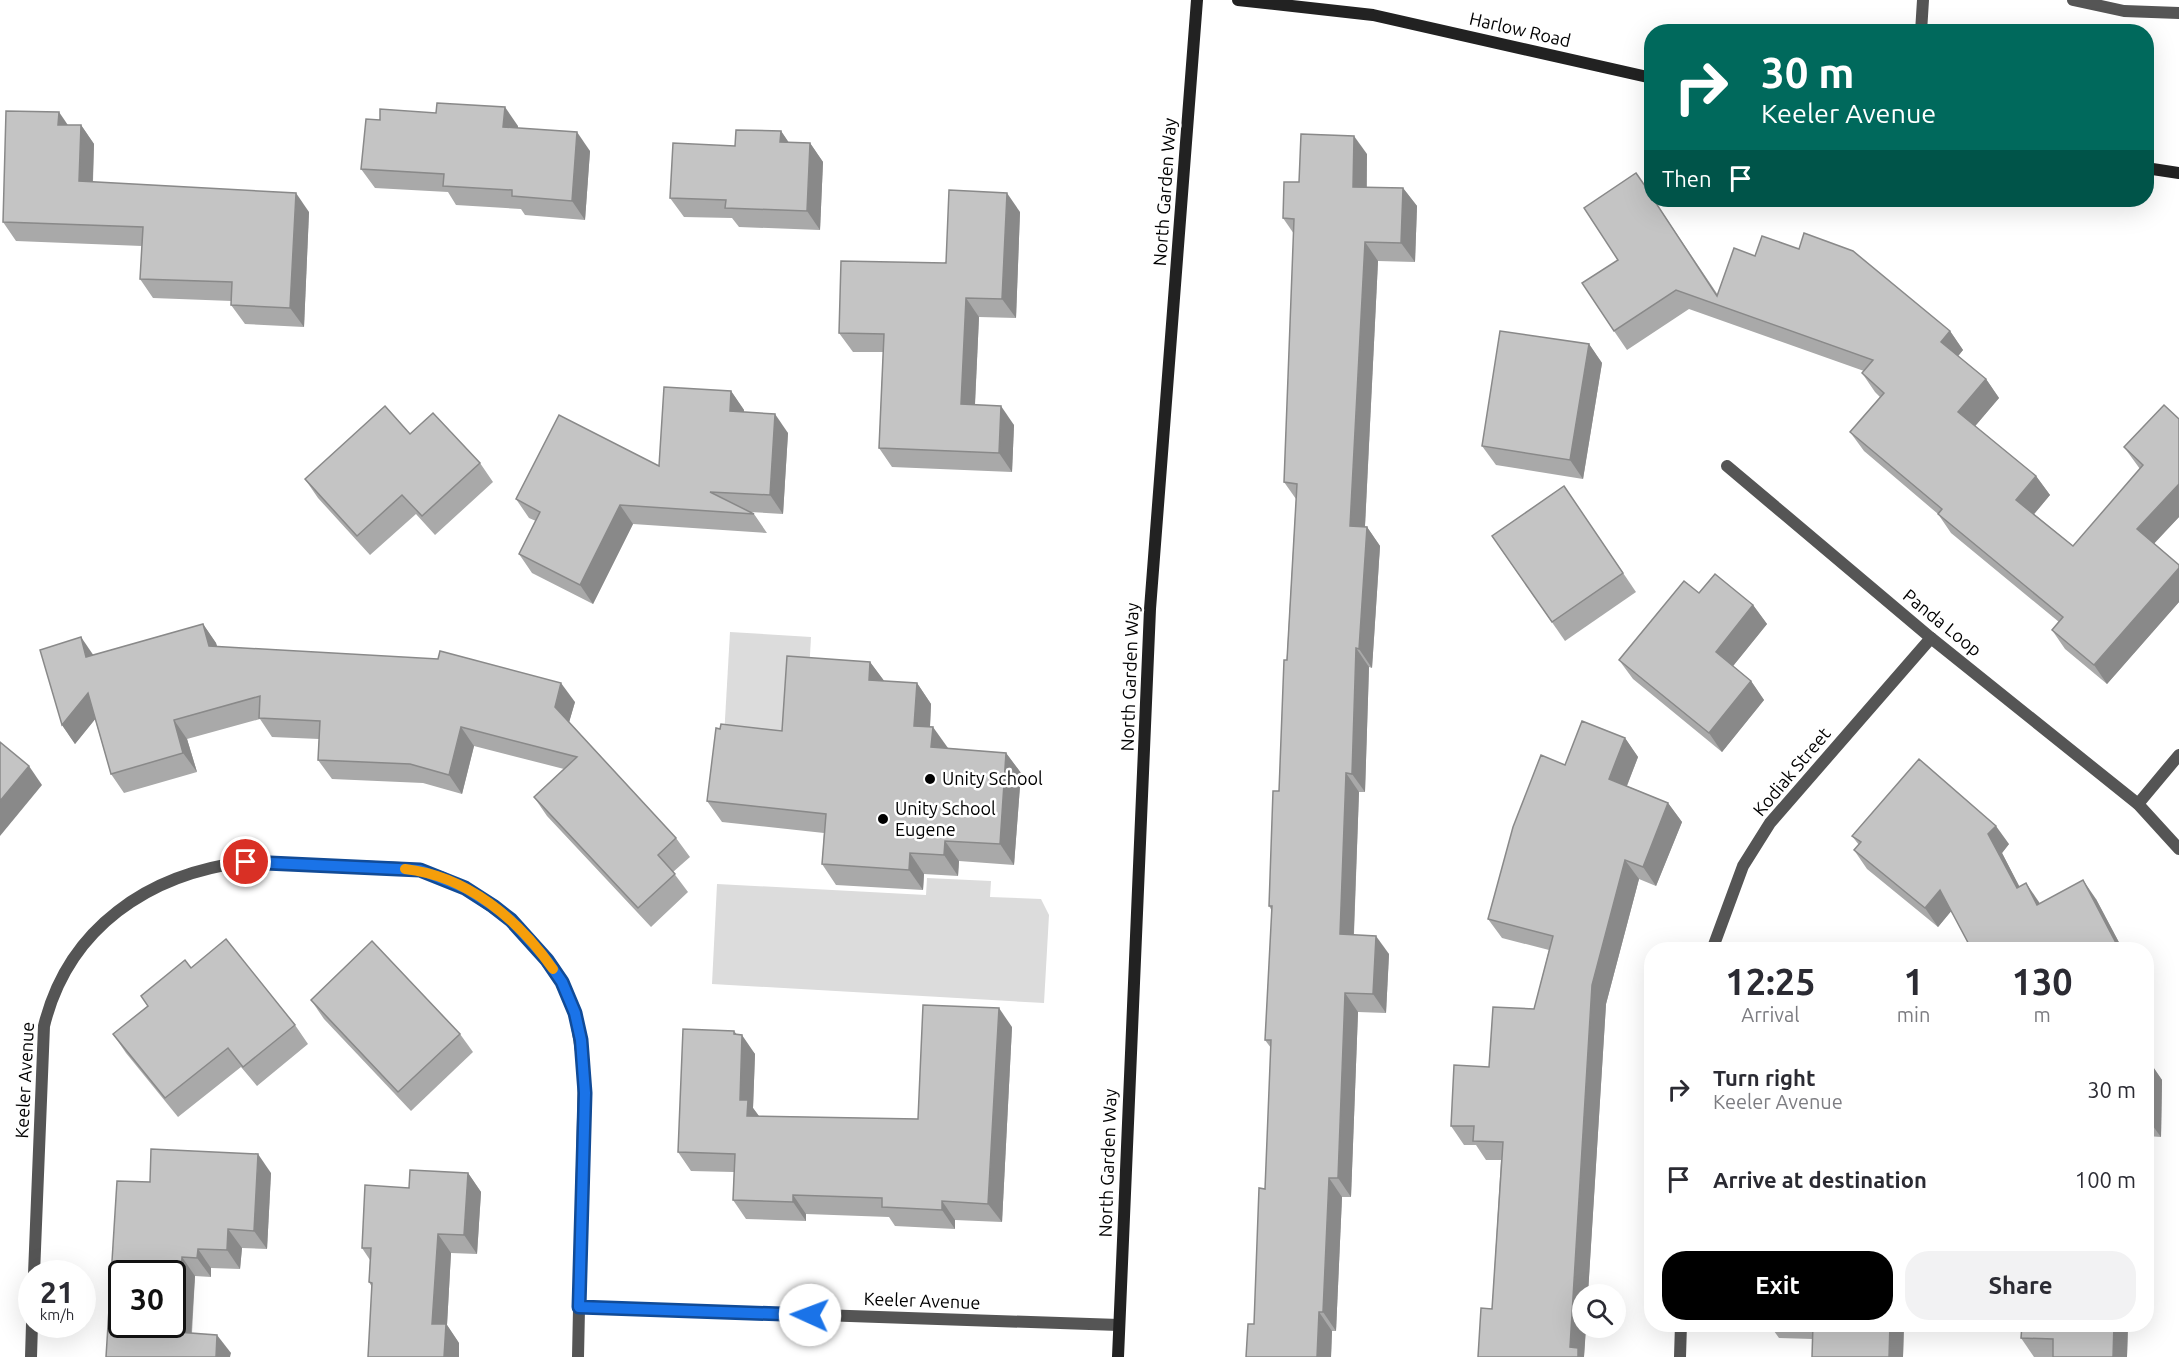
<!DOCTYPE html>
<style>
body{margin:0;font-family:Ubuntu,sans-serif;background:#f2f2f3;color:#2b2b33;height:100vh;display:flex;flex-direction:column;font-size:22px;white-space:nowrap}
*{box-sizing:border-box;margin:0}
p{font-size:20px;color:#7c7c81}
.icon{flex:none;width:33px;height:33px;fill:none;stroke:currentColor;stroke-width:2;stroke-linecap:round;stroke-linejoin:round}
.map{position:relative;flex:1;overflow:hidden}
.drawer{position:absolute;left:1644px;top:942px;width:510px;height:390px;display:flex;flex-direction:column;background:#fff;border-radius:24px;box-shadow:0 6px 24px #0002}
.drawer>*{flex:none}
.guide{position:absolute;left:1644px;top:24px;width:510px;height:183px;border-radius:24px;box-shadow:0 6px 24px #0002;background:#00695c;color:#fff;overflow:hidden}
.fabs{position:absolute;left:1572px;top:1284px;display:grid;gap:12px}
.fabs a{display:grid;place-items:center;width:54px;height:54px;border-radius:50%;background:#fff;box-shadow:0 6px 24px #0002;font-size:30px}
.speed{position:absolute;left:18px;top:1260px;display:flex;gap:12px;font-size:30px;font-weight:700;text-align:center}
.speed>*{display:grid;place-content:center;width:78px;height:78px;border-radius:50%;background:#fff;box-shadow:0 6px 24px #0002;line-height:1}
.speed small{font-size:15px;font-weight:400}
.speed .limit{border:3px solid #111;border-radius:9px;background:#fff;color:#111}
.pin{position:absolute;display:grid;place-items:center;width:51px;height:51px;color:#fff;margin:-26px;border:3px solid #fff;border-radius:50%;box-shadow:0 2px 6px #0007}
.me{position:absolute;width:66px;margin:-33px;rotate:272deg;stroke-linejoin:round;filter:drop-shadow(0 0 4px #0008)}
.turn{display:flex;align-items:center;gap:21px;height:126px;padding:0 18px;font-size:27px}
.turn .icon{width:78px;height:78px;stroke-width:2.5}
.turn b{display:block;font-size:42px;line-height:51px}
.then{display:flex;align-items:center;height:57px;padding:0 18px;background:#0003;gap:12px;font-size:22px}
.eta{display:flex;justify-content:space-evenly;align-items:center;height:102px;text-align:center}
.eta b{font-size:36px;font-weight:600;line-height:42px}
.primary-button{display:flex;gap:12px;margin-top:auto;padding:12px 18px}
.primary-button a{flex:1;height:69px;border-radius:24px;background:#000;color:#fff;font-size:24px;font-weight:600;line-height:69px;text-align:center}
.primary-button a+a{background:#f2f2f3;color:#2b2b33}
ul{padding:0;list-style:none}
li{display:flex;align-items:center;gap:18px;height:90px;padding:0 18px}
li div{flex:1}
li b{display:block;font-size:22px}
li em{font-style:normal}
.map>svg:first-child{display:block}
</style>
<div class="map">
<svg width="2179" height="1357" viewBox="0 0 2179 1357">
<rect width="100%" height="100%" fill="#fff"/>
<g fill="#dcdcdc">
<polygon points="730,632 811,637 809,673 791,741 724,737"/>
<polygon points="927,878 991,881 990,897 1041,899 1049,915 1044,1003 712,984 717,884 926,895"/>
</g>
<g fill="none" stroke-linecap="round" stroke-linejoin="round">
<polyline stroke="#555" stroke-width="12" points="2073,0 2124,11 2179,13"/>
<g stroke="#555" stroke-width="12">
<polyline points="1921,32 1923,0"/>
<polyline points="1727,466 1931,638 2138,804 2179,849"/>
<polyline points="2138,804 2179,755"/>
<polyline points="1712,950 1743,866 1770,823 1931,638"/>
<path d="M34,1274l10,-248c24,-98 105,-153 202,-164l155,6 19,2 23,8 22,10 46,32 21,22 30,40 13,31 9,57 -6,287"/>
<polyline points="579,1307 1119,1325"/>
<polyline points="31,1357 32,1324"/>
<polyline points="1680,1357 1681,1324"/>
</g>
<g stroke="#222" stroke-width="12">
<polyline points="1238,0 1373,15 1652,78"/>
<polyline points="2146,168 2179,173"/>
<polyline points="1118,1357 1150,609 1197,0"/>
</g>
</g>
<g fill="#a9a9a9">
<polygon points="380,120 518,126 518,128 590,151 585,220 525,215 521,209 456,205 448,192 375,188 361,169"/>
<polygon points="68,125 81,125 94,144 93,182 309,212 304,327 245,324 231,305 232,301 153,298 140,279 142,246 16,241 3,222"/>
<polygon points="781,131 788,142 810,143 823,162 820,230 739,227 732,218 684,217 670,198 735,146"/>
<polygon points="1367,154 1367,187 1403,188 1417,206 1415,262 1378,261 1365,527 1367,527 1380,546 1372,668 1369,667 1365,792 1359,792 1354,934 1389,954 1386,1013 1358,1012 1351,1197 1342,1197 1336,1331 1332,1331 1331,1357 1246,1357 1254,1324 1265,1189 1271,1048 1265,1040 1272,911 1269,906 1279,791 1296,499 1284,482 1294,234 1283,218"/>
<polygon points="1652,200 1654,200 1718,295 1950,331 1963,350 1958,356 1986,379 1999,398 1975,426 2036,476 2050,495 2034,514 2073,546 2140,469 2124,447 2179,419 2179,517 2154,543 2179,565 2179,602 2107,684 2065,649 2052,630 2059,622 1951,533 1938,514 1864,451 1850,432 1880,397 1875,392 1862,373 1864,371 1689,309 1627,350 1614,331 1618,260"/>
<polygon points="1020,212 1016,318 979,317 975,405 1014,425 1012,472 892,467 879,448 883,352 853,352 839,333"/>
<polygon points="1589,344 1602,363 1583,479 1496,465 1482,446"/>
<polygon points="731,391 744,410 744,412 788,433 783,514 750,512 754,514 767,533 633,524 593,604 532,573 519,554 536,521 529,518 516,499 659,466"/>
<polygon points="410,434 480,463 493,482 435,535 416,514 370,555 318,498 305,479"/>
<polygon points="1564,486 1636,592 1565,641 1492,536"/>
<polygon points="1699,593 1753,605 1767,624 1733,666 1751,681 1764,700 1722,752 1633,679 1619,660"/>
<polygon points="203,624 216,643 217,647 575,702 569,722 676,838 690,857 673,872 688,892 651,927 547,816 534,797 564,769 474,746 462,794 423,783 332,779 318,760 319,739 272,737 260,719 187,739 197,772 124,793 111,774 95,719 75,744 62,725 93,655"/>
<polygon points="870,662 884,681 917,683 931,704 930,727 947,748 1006,753 1021,773 1014,865 959,861 958,876 924,874 923,890 836,885 822,864 824,833 722,822 707,801 720,729 782,731"/>
<polygon points="1625,738 1638,757 1627,786 1668,803 1682,822 1656,886 1639,879 1606,1004 1584,1356 1492,1309 1501,1160 1486,1160 1476,1145 1464,1145 1451,1126 1489,1067 1534,1009 1549,950 1502,938 1488,919 1565,765"/>
<polygon points="1852,836 2009,844 2002,853 2019,886 2040,904 2096,899 2123,950 1972,950 1951,911 1938,927 1867,869 1854,850 1859,845"/>
<polygon points="191,968 295,1025 308,1044 257,1086 241,1067 178,1117 126,1053 113,1034 148,1006 141,996"/>
<polygon points="311,1000 460,1034 473,1052 411,1111 324,1019"/>
<polygon points="1012,1027 1002,1222 955,1220 955,1229 895,1226 889,1217 806,1214 806,1221 746,1219 733,1200 734,1172 691,1171 678,1152 737,1034 755,1054 753,1108 759,1116 918,1119"/>
<polygon points="2146,1061 2149,1061 2162,1080 2161,1137 2147,1136 2146,1144"/>
<polygon points="271,1173 267,1249 242,1248 240,1269 211,1268 211,1277 195,1276 192,1333 231,1353 106,1357 150,1182"/>
<polygon points="468,1173 481,1192 477,1254 451,1253 447,1325 459,1343 372,1287 369,1282 370,1260 362,1248 409,1188"/>
<polygon points="1769,1324 1904,1324 1903,1357 1812,1357 1813,1339 1779,1338"/>
<polygon points="2022,1324 2128,1324 2127,1357 2034,1357 2021,1338"/>
</g>
<g fill="#898989">
<polygon points="505,107 518,126 516,146 503,127"/>
<polygon points="59,112 72,131 58,125"/>
<polygon points="81,125 94,144 92,200 79,181"/>
<polygon points="781,131 794,150 780,142"/>
<polygon points="577,132 590,151 585,220 572,201"/>
<polygon points="1354,136 1367,154 1366,205 1353,187"/>
<polygon points="810,143 823,162 820,230 807,211"/>
<polygon points="1403,188 1417,206 1415,262 1401,243"/>
<polygon points="296,193 309,212 304,327 290,308"/>
<polygon points="1007,193 1020,212 1016,318 1002,299"/>
<polygon points="1365,242 1378,261 1364,545 1350,526"/>
<polygon points="966,298 979,317 974,423 961,404"/>
<polygon points="1950,331 1963,350 1954,361 1941,342"/>
<polygon points="1589,344 1602,363 1583,479 1570,460"/>
<polygon points="1986,379 1999,398 1971,431 1958,412"/>
<polygon points="731,391 744,410 743,430 730,411"/>
<polygon points="1001,406 1014,425 1012,472 999,453"/>
<polygon points="775,414 788,433 783,514 770,495"/>
<polygon points="2036,476 2050,495 2030,519 2016,500"/>
<polygon points="2179,484 2179,517 2150,548 2137,529"/>
<polygon points="620,505 633,524 593,604 580,585"/>
<polygon points="1367,527 1380,546 1372,668 1359,649"/>
<polygon points="2179,568 2179,602 2107,684 2094,665"/>
<polygon points="1753,605 1767,624 1729,671 1716,652"/>
<polygon points="203,624 216,643 223,665 209,646"/>
<polygon points="81,637 94,656 86,657"/>
<polygon points="1356,648 1369,667 1365,792 1352,774"/>
<polygon points="870,662 885,682 869,680"/>
<polygon points="1751,681 1764,700 1722,752 1709,733"/>
<polygon points="561,683 575,702 568,726 555,707"/>
<polygon points="917,683 931,704 929,746 914,726"/>
<polygon points="88,693 101,712 75,744 62,725"/>
<polygon points="174,720 187,739 197,772 183,753"/>
<polygon points="461,727 474,746 462,794 449,775"/>
<polygon points="933,727 948,748 946,767 931,747"/>
<polygon points="1625,738 1638,757 1622,798 1609,779"/>
<polygon points="1006,753 1021,773 1014,865 1000,844"/>
<polygon points="29,766 42,785 0,836 0,801"/>
<polygon points="1346,773 1359,792 1353,953 1340,934"/>
<polygon points="1668,803 1682,822 1656,886 1643,867"/>
<polygon points="1996,826 2009,844 2002,853 2030,907 2017,888 1988,834"/>
<polygon points="945,841 959,861 958,876 944,855"/>
<polygon points="910,853 924,874 923,890 909,870"/>
<polygon points="1625,860 1639,879 1606,1004 1588,1294 1582,1294 1582,1328 1586,1328 1584,1357 1577,1357 1570,1347 1592,985"/>
<polygon points="2083,880 2096,899 2123,950 2121,950 2117,945"/>
<polygon points="2026,883 2039,902 2051,924 2037,905"/>
<polygon points="1940,890 1953,909 1938,927 1925,908"/>
<polygon points="1376,936 1389,954 1386,1013 1373,994"/>
<polygon points="1345,993 1358,1012 1351,1197 1338,1178"/>
<polygon points="999,1008 1012,1027 1002,1222 988,1204"/>
<polygon points="734,1031 742,1041 742,1035 755,1054 753,1108 761,1119 747,1116 740,1100"/>
<polygon points="2149,1061 2162,1080 2161,1137 2147,1118"/>
<polygon points="258,1154 271,1173 267,1249 254,1231"/>
<polygon points="468,1173 481,1192 477,1254 464,1235"/>
<polygon points="1329,1178 1342,1197 1336,1331 1323,1312"/>
<polygon points="793,1195 806,1214 806,1221 793,1202"/>
<polygon points="942,1201 955,1220 955,1229 942,1210"/>
<polygon points="228,1229 242,1248 240,1269 227,1250"/>
<polygon points="438,1234 451,1253 447,1325 459,1343 459,1357 444,1357 432,1324"/>
<polygon points="198,1249 211,1268 211,1277 197,1258"/>
<polygon points="182,1257 195,1276 190,1351 177,1332"/>
<polygon points="1319,1312 1332,1331 1331,1357 1317,1357"/>
<polygon points="1890,1324 1904,1324 1903,1357 1889,1357"/>
<polygon points="2114,1324 2128,1324 2127,1357 2113,1357"/>
<polygon points="217,1335 231,1353 230,1357 216,1357"/>
</g>
<g fill="#c4c4c4" stroke="#898989" stroke-width="1.5" fill-rule="evenodd">
<polygon points="437,103 505,107 503,127 577,132 572,201 512,196 512,190 443,186 444,174 361,169 366,119 380,120 380,109 436,113"/>
<polygon points="6,111 59,112 58,125 81,125 79,181 296,193 290,308 231,305 232,282 140,279 143,227 3,222"/>
<polygon points="736,130 781,131 780,142 810,143 807,211 725,208 726,200 670,198 673,143 735,146"/>
<polygon points="1301,134 1354,136 1353,187 1403,188 1401,243 1365,242 1350,526 1367,527 1359,649 1356,648 1352,774 1346,773 1340,934 1376,936 1373,994 1345,993 1338,1178 1329,1178 1323,1312 1319,1312 1317,1357 1246,1357 1248,1324 1254,1324 1259,1188 1265,1189 1271,1040 1265,1040 1272,906 1269,906 1273,791 1279,791 1284,660 1287,660 1297,484 1284,482 1294,219 1283,218 1284,182 1299,182"/>
<polygon points="1636,173 1652,196 1652,200 1654,200 1717,296 1734,248 1755,256 1762,236 1799,249 1804,233 1853,251 1950,331 1941,342 1986,379 1958,412 2036,476 2016,500 2073,546 2143,465 2124,447 2164,405 2179,419 2179,484 2137,529 2179,565 2179,568 2094,665 2052,630 2063,617 1938,514 1942,509 1850,432 1884,393 1862,373 1873,360 1676,290 1614,331 1582,283 1618,260 1584,208"/>
<polygon points="949,190 1007,193 1002,299 966,298 961,404 1001,406 999,453 879,448 884,334 839,333 841,261 946,263"/>
<polygon points="1500,331 1589,344 1570,460 1482,446"/>
<polygon points="664,387 731,391 730,411 775,414 770,495 710,492 754,514 620,505 580,585 519,554 540,512 516,499 559,415 659,466"/>
<polygon points="385,406 410,434 433,413 480,463 422,516 402,495 357,536 305,479"/>
<polygon points="1564,486 1623,573 1552,622 1492,536"/>
<polygon points="1715,574 1753,605 1716,652 1751,681 1709,733 1619,660 1684,581 1699,593"/>
<polygon points="203,624 209,646 438,659 440,651 561,683 555,707 676,838 658,855 675,874 638,908 534,797 577,757 461,727 449,775 410,764 318,760 320,721 259,718 260,696 174,720 183,753 111,774 88,693 62,725 40,650 81,637 86,657"/>
<polygon points="787,656 870,662 869,680 917,683 914,726 933,727 931,747 1006,753 1000,844 945,841 944,855 910,853 909,870 822,864 826,814 707,801 716,728 720,729 721,724 782,731"/>
<polygon points="1582,721 1625,738 1609,779 1668,803 1643,867 1625,860 1592,985 1570,1347 1578,1348 1578,1357 1478,1357 1481,1308 1492,1309 1503,1142 1473,1141 1474,1126 1451,1126 1454,1065 1489,1067 1493,1007 1534,1009 1553,936 1488,919 1513,827 1541,755 1565,765"/>
<polygon points="0,742 29,766 0,801"/>
<polygon points="1919,759 1996,826 1988,834 2017,888 2026,883 2037,905 2083,880 2117,945 2108,950 1972,950 1940,890 1925,908 1854,850 1861,842 1852,836"/>
<polygon points="226,939 295,1025 243,1067 228,1048 165,1098 113,1034 148,1006 141,996 185,960 191,968"/>
<polygon points="372,941 460,1034 398,1092 311,1000"/>
<polygon points="923,1005 999,1008 988,1204 942,1201 942,1210 882,1207 882,1198 793,1195 793,1202 733,1200 735,1154 678,1152 683,1029 734,1031 734,1034 742,1035 740,1100 748,1100 747,1116 918,1119"/>
<polygon points="2146,1061 2149,1061 2147,1118 2146,1118"/>
<path d="M151,1149l107,5 -4,77 -26,-2 -1,21 -29,-1 -1,9 -15,-1 -5,75 40,3 -1,22h-110l11,-176 33,1zM122,1274h50v50h-50z"/>
<polygon points="410,1170 468,1173 464,1235 438,1234 432,1324 446,1324 444,1357 368,1357 372,1283 369,1282 371,1248 362,1248 365,1185 409,1188"/>
<polygon points="1813,1324 1890,1324 1889,1357 1812,1357"/>
<polygon points="2022,1324 2114,1324 2113,1357 2053,1357 2053,1339 2021,1338"/>
</g>
<g fill="none" stroke-linecap="round" stroke-linejoin="round">
<g stroke="#114b97" stroke-width="15">
<polyline id="route" points="246,862 420,870 465,888 493,906 511,920 547,960 562,982 575,1013 581,1040 585,1093 579,1307 810,1315"/>
</g>
<use href="#route" stroke="#1a73e8" stroke-width="10"/>
<path stroke="#f59e0b" stroke-width="10" d="M405,869c62,7 113,50 148,100"/>
</g>
<g fill="#000" stroke="#fff" stroke-width="2">
<circle cx="930" cy="779" r="6"/>
<circle cx="883" cy="819" r="6"/>
</g>
<g text-anchor="middle" stroke-width="5" stroke-linejoin="round" paint-order="stroke">
<g font-size="18" fill="#000" stroke="#fff">
<text transform="translate(1520 30) rotate(13)" y="6">Harlow Road</text>
<text transform="translate(1165 192) rotate(-86)" y="6">North Garden Way</text>
<text transform="translate(1942 623) rotate(39)" y="6">Panda Loop</text>
<text transform="translate(1130 677) rotate(-88)" y="6">North Garden Way</text>
<text transform="translate(1792 772) rotate(-50)" y="6">Kodiak Street</text>
<text transform="translate(25 1080) rotate(-87)" y="6">Keeler Avenue</text>
<text transform="translate(1108 1163) rotate(-88)" y="6">North Garden Way</text>
<text transform="translate(922 1301) rotate(2)" y="6">Keeler Avenue</text>
</g>
<g font-size="18" fill="#000" stroke="#fff" text-anchor="start">
<text x="942" y="785">Unity School</text>
<text x="895" y="815">Unity School<tspan x="895" dy="21">Eugene</tspan></text>
</g>
</g>
</svg>
<div class="fabs">
<a><svg class="icon" aria-label="search" viewBox="0 0 24 24"><circle cx="10" cy="10" r="6"/><path d="M15 15l6 6"/></svg></a>
</div>
<div class="speed"><div>21<small>km/h</small></div><div class="limit">30</div></div>
<div class="pin" style="left:246px;top:862px;background:#d93025"><svg class="icon" aria-label="arrive" viewBox="0 0 24 24"><path d="M6 21V4h12l-3 4 3 4H6"/></svg></div>
<svg class="me" style="left:810px;top:1315px" viewBox="-20 -20 40 40"><circle r="19" fill="#fff"/><path d="M0-13L10 11 0 6-10 11z" fill="#1a73e8"/></svg>
<div class="guide">
<div class="turn"><svg class="icon" aria-label="right" viewBox="0 0 24 24"><path d="M7 20v-9h11M14 6l5 5-5 5"/></svg><div><b>30 m</b>Keeler Avenue</div></div>
<div class="then">Then<svg class="icon" aria-label="arrive" viewBox="0 0 24 24"><path d="M6 21V4h12l-3 4 3 4H6"/></svg></div>
</div>
<section class="drawer">
<div class="eta">
<div><b>12:25</b><p>Arrival</p></div>
<div><b>1</b><p>min</p></div>
<div><b>130</b><p>m</p></div>
</div>
<ul>
<li><svg class="icon" aria-label="right" viewBox="0 0 24 24"><path d="M7 20v-9h11M14 6l5 5-5 5"/></svg><div><b>Turn right</b><p>Keeler Avenue</p></div><em>30 m</em></li>
<li><svg class="icon" aria-label="arrive" viewBox="0 0 24 24"><path d="M6 21V4h12l-3 4 3 4H6"/></svg><div><b>Arrive at destination</b></div><em>100 m</em></li>
</ul>
<div class="primary-button"><a>Exit</a><a>Share</a></div>
</section>
</div>
